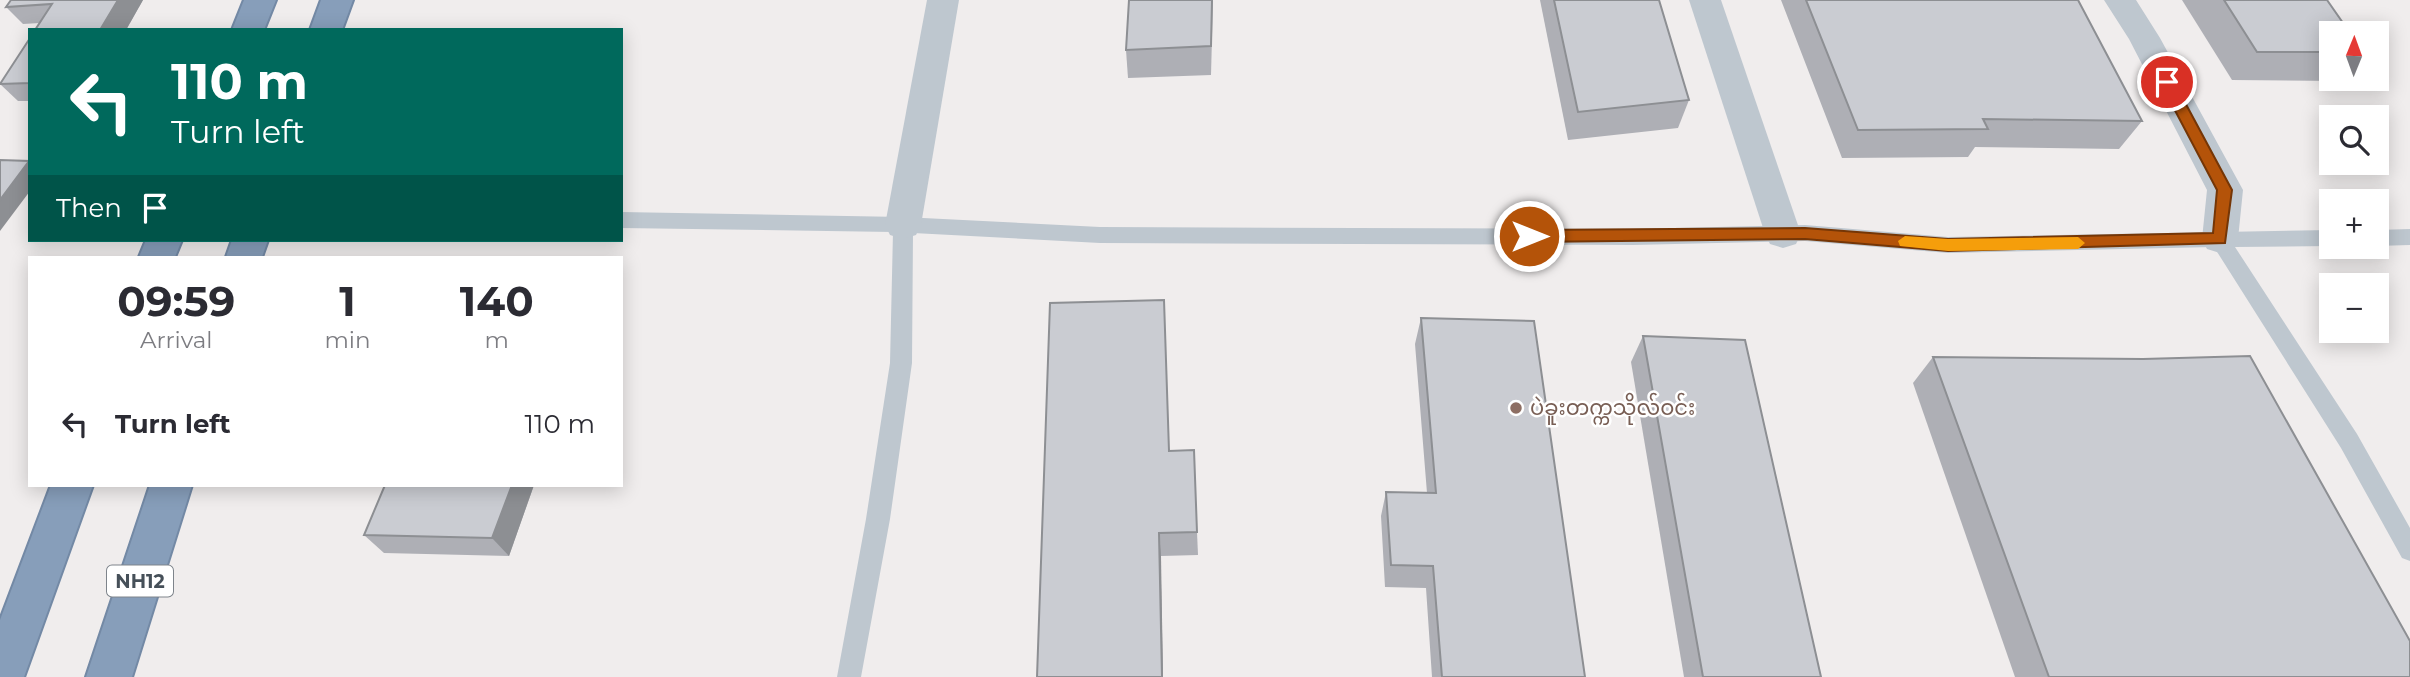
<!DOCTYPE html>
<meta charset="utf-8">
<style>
body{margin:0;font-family:Montserrat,"Noto Sans Myanmar",sans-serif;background:#f2f2f3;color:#2b2b33;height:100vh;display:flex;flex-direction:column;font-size:26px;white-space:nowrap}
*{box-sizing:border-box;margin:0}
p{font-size:23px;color:#7c7c81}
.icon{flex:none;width:38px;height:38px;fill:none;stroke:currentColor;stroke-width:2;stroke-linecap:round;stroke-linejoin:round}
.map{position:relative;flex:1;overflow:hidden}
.details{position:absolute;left:28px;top:256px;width:595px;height:231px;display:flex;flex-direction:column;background:#fff;border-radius:0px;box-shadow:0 4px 18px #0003}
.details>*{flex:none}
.hud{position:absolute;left:28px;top:28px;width:595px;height:214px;border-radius:0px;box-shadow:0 4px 18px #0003;background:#00695c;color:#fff;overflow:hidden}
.needle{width:46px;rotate:1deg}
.tools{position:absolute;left:2319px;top:21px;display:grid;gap:14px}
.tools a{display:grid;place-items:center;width:70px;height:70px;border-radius:0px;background:#fff;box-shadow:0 4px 18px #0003;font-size:35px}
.pin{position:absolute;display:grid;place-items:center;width:60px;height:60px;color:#fff;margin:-30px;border:4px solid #fff;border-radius:50%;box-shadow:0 2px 7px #0007}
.me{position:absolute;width:77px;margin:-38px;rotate:90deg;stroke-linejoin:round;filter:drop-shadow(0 0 5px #0008)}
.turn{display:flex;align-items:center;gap:24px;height:147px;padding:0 28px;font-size:32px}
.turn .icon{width:91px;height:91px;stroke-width:2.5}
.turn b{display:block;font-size:49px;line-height:60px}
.then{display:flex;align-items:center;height:66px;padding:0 28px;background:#0003;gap:14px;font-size:26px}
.eta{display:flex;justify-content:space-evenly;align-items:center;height:119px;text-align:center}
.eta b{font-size:42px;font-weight:700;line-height:49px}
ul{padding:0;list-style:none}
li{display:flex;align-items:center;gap:21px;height:98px;padding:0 28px}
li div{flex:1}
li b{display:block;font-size:26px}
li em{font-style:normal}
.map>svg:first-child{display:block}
</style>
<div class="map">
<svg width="2410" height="677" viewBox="0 0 2410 677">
<rect width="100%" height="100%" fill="#f0eded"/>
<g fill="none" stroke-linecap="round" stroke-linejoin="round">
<g stroke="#7389a5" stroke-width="4">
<g id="highway">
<polygon points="244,0 276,0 264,30 232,30"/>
<polygon points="321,0 353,0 342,30 310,30"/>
<polygon points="146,240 182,240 175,257 139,257"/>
<polygon points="232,240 268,240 262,257 226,257"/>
<polygon points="51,485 93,485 24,677 0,677 0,620"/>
<polygon points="150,485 192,485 132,677 86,677"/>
</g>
</g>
<g fill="#bec7cf" fill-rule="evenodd">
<polygon points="621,212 903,217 1100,227 1633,229 1805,225 1948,237 2331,230 2331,246 2235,247 2357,434 2410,528 2410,561 2402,558 2341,448 2214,247 1948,253 1805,241 1633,245 1100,243 913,233 912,363 890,519 861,677 837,677 866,519 890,363 893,232 621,228"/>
<polygon points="2410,229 2410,245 2376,246 2376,230"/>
</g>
<g fill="#bec7cf" fill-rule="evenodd">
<polygon points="927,0 959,0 921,225 916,235 903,239 890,235 885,225"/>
<polygon points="1689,0 1721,0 1801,234 1796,244 1783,248 1770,244 1765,234"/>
<polygon points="2104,0 2136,0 2160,38 2243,190 2238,239 2233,249 2220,253 2207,249 2202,239 2207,190 2129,39"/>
</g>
<use href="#highway" fill="#879eba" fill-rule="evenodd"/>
</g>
<g fill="#aeafb5">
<polygon points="11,0 143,0 126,30 35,30 40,23 23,24 6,7"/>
<polygon points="1129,0 1213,0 1211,75 1128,78 1126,50"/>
<polygon points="1540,0 1659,0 1689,100 1678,128 1568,140"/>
<polygon points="1781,0 2078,0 2142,121 2119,149 1975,147 1968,157 1842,158"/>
<polygon points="2182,0 2327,0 2331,33 2331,79 2339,79 2336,81 2232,80"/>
<polygon points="30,38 30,101 18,101 0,84"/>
<polygon points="1050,303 1169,451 1197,532 1198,555 1161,556"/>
<polygon points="1421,318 1585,677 1432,677 1426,588 1385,587 1381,516 1386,492 1427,493 1415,344"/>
<polygon points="1643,336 1821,677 1684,677 1631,362"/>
<polygon points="1933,357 2410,677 2015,677 1913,383"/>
<polygon points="385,485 534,485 509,556 384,553 364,535"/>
</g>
<g fill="#8d8f93">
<polygon points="118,0 143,0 126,30 100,30"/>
<polygon points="29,161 30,191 0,231 0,200"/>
<polygon points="512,485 534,485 509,556 492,538"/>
<polygon points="1159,533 1161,556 1163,677 1162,677"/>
</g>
<g fill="#caccd2" stroke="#8d8f93" stroke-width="2">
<polygon points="11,0 118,0 100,30 35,30 52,4 6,7"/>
<polygon points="1129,0 1212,0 1211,46 1126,50"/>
<polygon points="1554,0 1659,0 1689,100 1578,112"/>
<polygon points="1806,0 2078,0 2142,121 1983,119 1988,129 1858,130"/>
<polygon points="2224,0 2327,0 2350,33 2331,33 2331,52 2257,52"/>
<polygon points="30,38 30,83 0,84"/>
<polygon points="0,160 29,161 0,200"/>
<polygon points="1164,300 1169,451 1194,450 1197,532 1159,533 1162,677 1037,677 1050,303"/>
<polygon points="1421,318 1534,321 1585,677 1442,677 1433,566 1391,565 1386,492 1436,493"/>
<polygon points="1643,336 1745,340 1821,677 1703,677"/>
<polygon points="2250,356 2410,641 2410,677 2049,677 1933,357 2143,359"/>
<polygon points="385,485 512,485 492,538 364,535"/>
</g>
<polygon fill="#b45309" stroke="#753606" stroke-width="2" points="2167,77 2174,82 2232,190 2225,243 1948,251 1805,239 1529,242 1521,236 1529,230 1805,228 1948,239 2213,233 2217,190 2160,82"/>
<polygon fill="#f59e0b" points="1905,236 1948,239 2078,237 2085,243 2078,249 1948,251 1900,246 1898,241"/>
<circle fill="#8d6e63" stroke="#fff" stroke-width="2.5" cx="1516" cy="408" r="7"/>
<g text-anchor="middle" stroke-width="5" stroke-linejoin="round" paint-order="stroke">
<rect fill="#fff" stroke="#7e848b" stroke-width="2" x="107" y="565.5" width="66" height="31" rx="5"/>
<g font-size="19" font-weight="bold" fill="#465059">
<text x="140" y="588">NH12</text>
</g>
<g font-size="21" fill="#785e54" stroke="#fff" text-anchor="start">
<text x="1530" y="415">ပဲခူးတက္ကသိုလ်ဝင်း</text>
</g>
</g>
</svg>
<div class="tools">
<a><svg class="needle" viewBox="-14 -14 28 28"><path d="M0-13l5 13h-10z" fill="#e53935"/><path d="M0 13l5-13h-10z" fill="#7c7c81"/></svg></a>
<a><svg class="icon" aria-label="search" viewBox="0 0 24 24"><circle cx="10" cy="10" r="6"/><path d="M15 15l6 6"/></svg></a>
<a>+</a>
<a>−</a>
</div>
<div class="pin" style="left:2167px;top:82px;background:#d93025"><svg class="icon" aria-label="arrive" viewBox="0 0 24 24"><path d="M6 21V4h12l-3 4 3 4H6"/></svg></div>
<svg class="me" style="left:1529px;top:236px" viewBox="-20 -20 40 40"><circle r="17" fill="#b45309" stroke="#fff" stroke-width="3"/><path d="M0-11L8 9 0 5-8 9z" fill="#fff"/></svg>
<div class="hud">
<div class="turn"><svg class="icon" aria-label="left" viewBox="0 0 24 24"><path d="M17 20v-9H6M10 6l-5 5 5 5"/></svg><div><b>110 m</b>Turn left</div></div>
<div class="then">Then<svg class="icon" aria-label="arrive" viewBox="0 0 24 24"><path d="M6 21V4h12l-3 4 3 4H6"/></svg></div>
</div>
<section class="details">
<div class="eta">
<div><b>09:59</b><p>Arrival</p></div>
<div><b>1</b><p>min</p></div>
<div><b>140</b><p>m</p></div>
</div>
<ul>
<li><svg class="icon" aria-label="left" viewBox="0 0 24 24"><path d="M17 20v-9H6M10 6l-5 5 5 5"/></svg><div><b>Turn left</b></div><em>110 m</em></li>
</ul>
</section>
</div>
